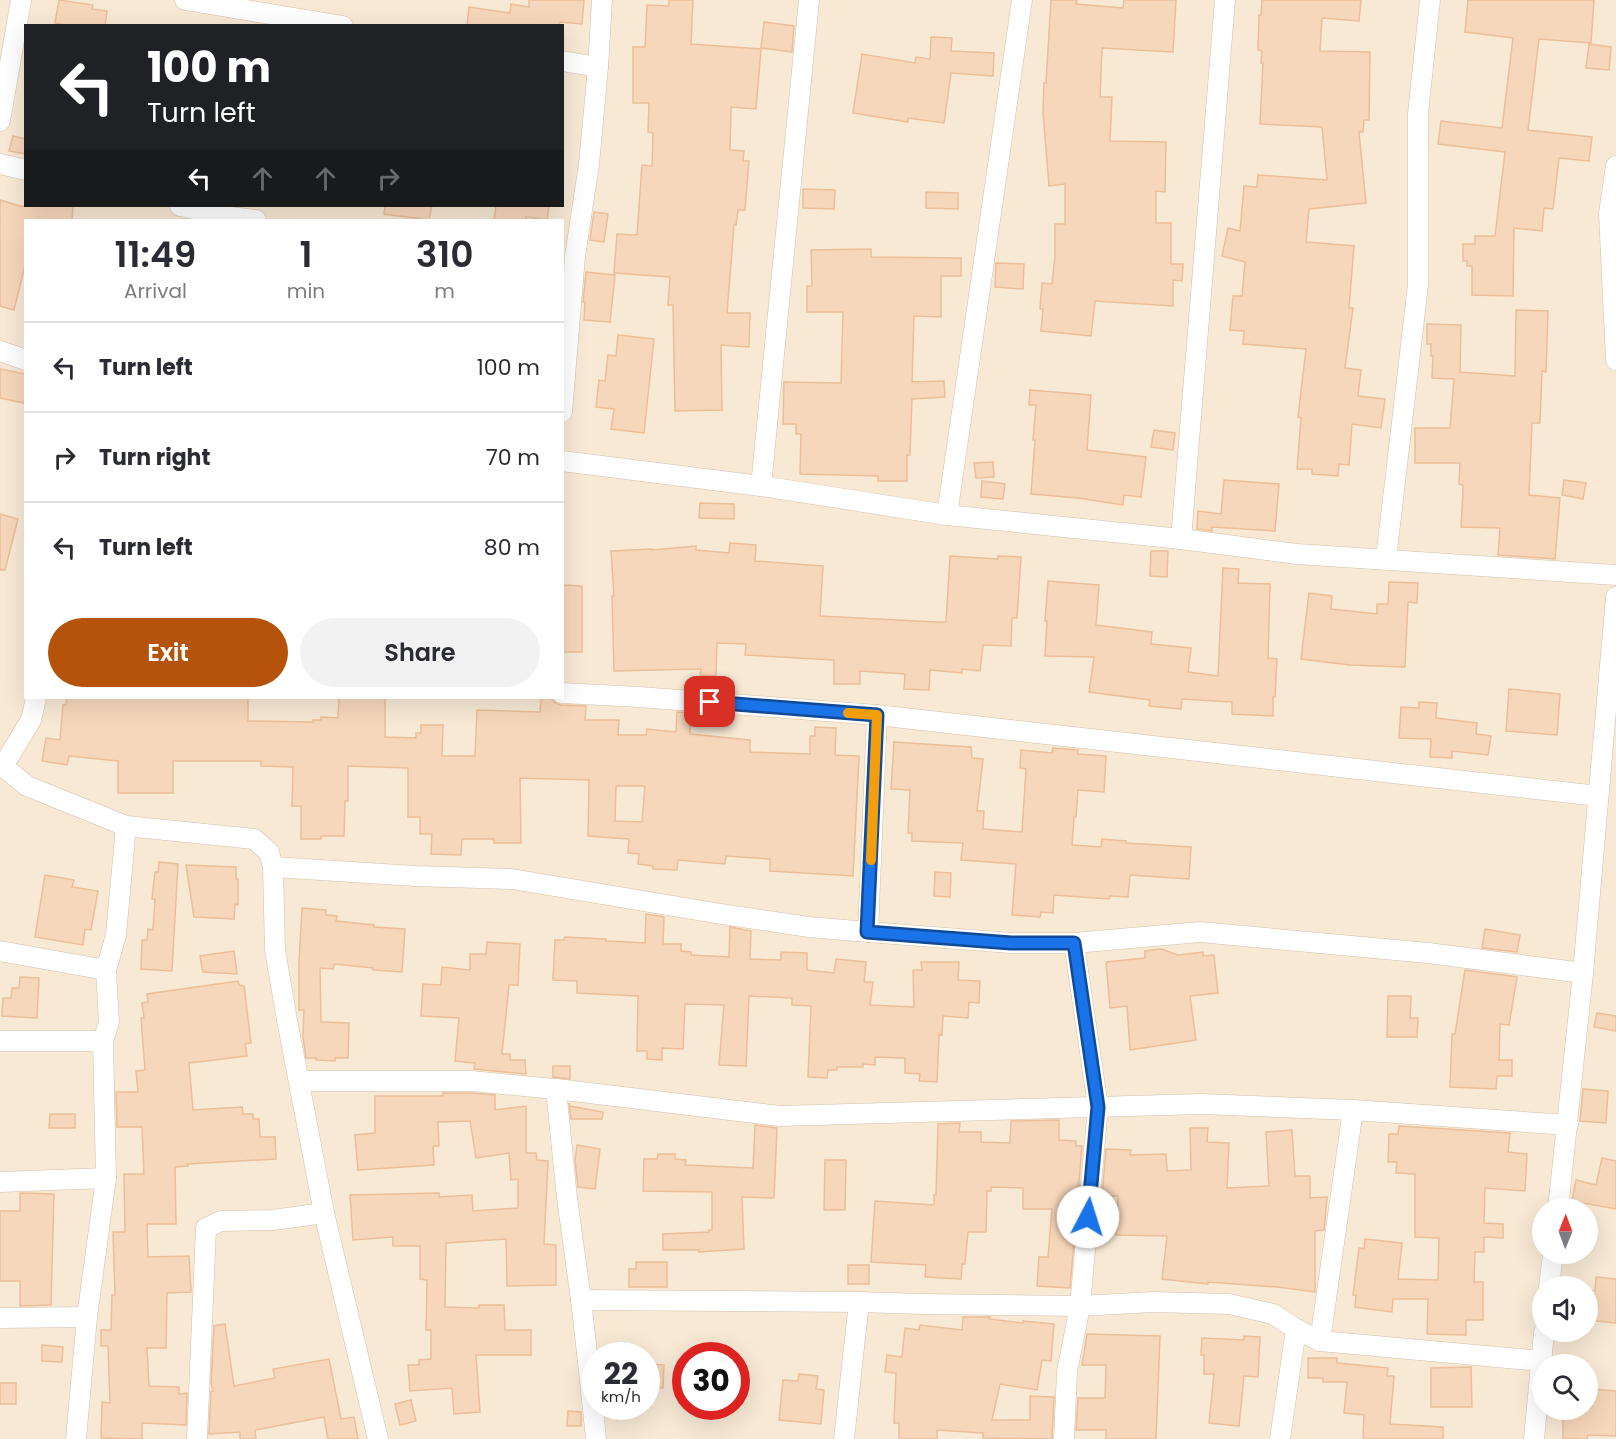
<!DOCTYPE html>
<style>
body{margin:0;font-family:Poppins,sans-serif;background:#f2f2f3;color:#2b2b33;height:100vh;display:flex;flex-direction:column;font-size:22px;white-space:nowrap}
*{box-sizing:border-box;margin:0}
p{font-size:20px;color:#7c7c81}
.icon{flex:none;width:33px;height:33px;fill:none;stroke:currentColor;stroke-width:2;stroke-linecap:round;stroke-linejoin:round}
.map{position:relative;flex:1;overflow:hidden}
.panel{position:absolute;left:24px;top:219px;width:540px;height:480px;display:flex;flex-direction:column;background:#fff;border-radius:0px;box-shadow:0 6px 24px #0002}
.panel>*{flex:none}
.guide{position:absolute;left:24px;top:24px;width:540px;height:183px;border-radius:0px;box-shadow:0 6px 24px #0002;background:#202124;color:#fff;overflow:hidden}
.needle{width:39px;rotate:1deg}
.buttons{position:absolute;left:1532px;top:1198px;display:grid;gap:12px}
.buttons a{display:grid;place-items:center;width:66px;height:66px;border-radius:50%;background:#fff;box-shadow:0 6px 24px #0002;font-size:30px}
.speed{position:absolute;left:582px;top:1342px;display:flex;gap:12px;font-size:30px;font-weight:700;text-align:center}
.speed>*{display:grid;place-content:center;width:78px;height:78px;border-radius:50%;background:#fff;box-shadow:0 6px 24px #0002;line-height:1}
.speed small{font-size:15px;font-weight:400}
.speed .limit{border:9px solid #d22;background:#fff;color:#111}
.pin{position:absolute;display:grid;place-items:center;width:51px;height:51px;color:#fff;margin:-26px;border-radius:12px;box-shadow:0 3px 9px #0006}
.me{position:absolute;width:66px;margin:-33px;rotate:5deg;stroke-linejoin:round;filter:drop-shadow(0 0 4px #0008)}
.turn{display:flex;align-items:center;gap:21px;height:126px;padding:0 24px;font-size:27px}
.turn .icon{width:78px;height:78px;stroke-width:2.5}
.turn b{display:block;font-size:42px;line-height:51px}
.lanes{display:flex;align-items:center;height:57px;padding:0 24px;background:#0003;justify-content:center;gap:30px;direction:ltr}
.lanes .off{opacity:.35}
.eta{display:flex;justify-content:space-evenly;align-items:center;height:102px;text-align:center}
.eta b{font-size:36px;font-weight:600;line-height:42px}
.cta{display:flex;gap:12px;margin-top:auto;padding:12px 24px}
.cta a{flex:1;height:69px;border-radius:36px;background:#b45309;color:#fff;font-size:24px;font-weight:600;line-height:69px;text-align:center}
.cta a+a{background:#f2f2f3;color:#2b2b33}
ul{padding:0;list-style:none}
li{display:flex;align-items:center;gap:18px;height:90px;padding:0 24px;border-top:2px solid #e1e1e2}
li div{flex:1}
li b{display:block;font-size:22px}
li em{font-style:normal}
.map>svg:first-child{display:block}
</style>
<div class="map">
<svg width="1616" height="1439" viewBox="0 0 1616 1439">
<rect width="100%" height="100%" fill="#fff7e6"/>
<path fill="#f7e9d4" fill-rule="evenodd" d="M0,0h1616v1439h-1616zM26,26h536v180h-536zM26,220h536v478h-536zM1542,1209h45v45h-45zM1542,1287h45v45h-45zM596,1356h50v51h-50zM686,1356h50v51h-50zM1542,1365h45v45h-45z"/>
<g fill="#f7d7bb" stroke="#ecbe99" stroke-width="1.5" fill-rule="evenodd">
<polygon points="59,0 93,5 92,9 107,11 105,26 70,26 55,23"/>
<polygon points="529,0 584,0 582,24 560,22 559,26 467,26 469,7 510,13 511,4 529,7"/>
<polygon points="669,0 693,0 691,44 761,49 756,109 731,107 730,150 744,151 743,161 749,161 745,210 738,210 736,225 734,225 727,313 750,313 749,347 721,345 722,410 675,411 673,305 668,305 670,277 614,273 617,234 637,235 642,165 652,166 653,133 648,132 649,103 633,103 633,47 645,47 647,5 669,6"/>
<polygon points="1051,0 1077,0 1076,4 1123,8 1124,0 1176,0 1173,52 1102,48 1100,97 1112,97 1110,141 1166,142 1165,192 1156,191 1156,223 1171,223 1171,264 1183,264 1182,281 1173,280 1173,306 1095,301 1091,336 1041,331 1043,309 1040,309 1042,283 1052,284 1055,256 1055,224 1065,224 1065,184 1049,186 1043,113 1044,83 1046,83"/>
<polygon points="1262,0 1361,0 1359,21 1322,18 1320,51 1370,52 1369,120 1364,120 1363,132 1359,132 1366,203 1309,209 1306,242 1354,246 1349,308 1353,308 1345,368 1361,370 1358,396 1385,399 1381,428 1352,424 1349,465 1339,464 1338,476 1312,474 1312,469 1297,469 1301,418 1298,417 1306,349 1243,344 1244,331 1230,330 1233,296 1242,296 1245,262 1222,256 1228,228 1240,231 1244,186 1257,187 1258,175 1327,180 1322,127 1260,124 1263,63 1261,63 1262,51 1258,50 1259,15 1261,15"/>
<polygon points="1468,0 1594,0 1591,43 1539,39 1528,130 1592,137 1589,161 1559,158 1553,209 1544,208 1542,231 1514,228 1513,296 1472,295 1472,266 1467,266 1467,261 1463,261 1463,244 1475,244 1475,236 1495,236 1505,152 1438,144 1441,121 1502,128 1513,38 1465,32"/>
<polygon points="764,22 794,26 792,52 761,48"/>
<polygon points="931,37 952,38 951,51 994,53 993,76 951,73 944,123 908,118 908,122 853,113 862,54 915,63 916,57 930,59"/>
<polygon points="1589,44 1611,47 1609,70 1586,68"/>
<polygon points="13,136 26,139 26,154 9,151"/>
<polygon points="803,189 835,190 834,209 803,208"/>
<polygon points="926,192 958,193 958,209 926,208"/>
<polygon points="0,200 20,206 73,206 72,220 26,220 26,261 14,310 0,306"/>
<polygon points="385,206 432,206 429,220 384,214"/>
<polygon points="496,206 549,206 547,220 526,217 525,220 494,220"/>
<polygon points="594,212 608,214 604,242 590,240"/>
<polygon points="871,249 871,257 961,258 961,276 941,276 941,317 914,316 912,382 944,381 945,397 912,399 910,455 907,455 907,481 878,481 878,476 800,474 801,434 796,434 796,424 783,424 784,382 841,383 843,312 807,312 807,286 812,286 811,250"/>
<polygon points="996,263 1024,264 1023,289 995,287"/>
<polygon points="586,272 615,275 610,322 584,320 585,302 583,302"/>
<polygon points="1516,310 1548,311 1546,372 1542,371 1540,423 1532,423 1529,495 1560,498 1555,559 1498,555 1500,528 1461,527 1463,491 1463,485 1459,484 1460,463 1415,463 1415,428 1450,428 1454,379 1432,378 1433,356 1431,356 1431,344 1427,344 1427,324 1461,325 1460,372 1515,376"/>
<polygon points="618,335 654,339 644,433 611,429 614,409 596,407 599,380 605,381 608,355 616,356"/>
<polygon points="0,369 26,374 26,394 24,403 0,398"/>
<polygon points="1030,390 1091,395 1087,450 1146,457 1141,497 1124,495 1123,505 1078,498 1031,494 1035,440 1033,440 1036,405 1029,405"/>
<polygon points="1154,430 1175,433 1173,450 1151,447"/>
<polygon points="993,462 994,477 976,478 974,463"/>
<polygon points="1224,480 1279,484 1275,531 1212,527 1212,531 1197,529 1198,511 1221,514"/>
<polygon points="1564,480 1586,483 1583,499 1562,495"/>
<polygon points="982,481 1005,484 1003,499 981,497"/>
<polygon points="700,503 734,504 734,519 699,518"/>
<polygon points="0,514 18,519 5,570 0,570"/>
<polygon points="730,543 756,545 755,561 823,566 820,616 936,622 946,622 950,556 998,559 998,556 1021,557 1017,618 1012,618 1011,646 983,645 980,671 962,669 962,673 930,670 929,690 904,689 905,674 860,671 860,684 834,684 834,660 745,655 746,644 717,643 716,676 700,675 701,669 614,671 612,596 614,596 611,551 652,549 652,550 696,546 696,550 729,553"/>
<polygon points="1151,551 1168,551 1167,577 1150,576"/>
<polygon points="1223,568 1239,569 1238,583 1270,584 1268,658 1277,659 1275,697 1273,697 1273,716 1232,714 1232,702 1182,699 1181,709 1149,706 1150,700 1089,692 1094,657 1045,656 1047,621 1045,621 1048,581 1099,585 1096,625 1152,632 1151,644 1191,648 1188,672 1218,676"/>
<polygon points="1389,582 1418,583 1417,603 1408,602 1405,667 1350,665 1301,659 1309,593 1332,596 1331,609 1377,614 1377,604 1388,604"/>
<polygon points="562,585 582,586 582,652 562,652"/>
<polygon points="1509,689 1560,694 1557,735 1506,731"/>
<path d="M67,698h181v23l65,1v-2h8v-3l17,1 1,-20h46v39l31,1v-5h5v-8h22l-1,31h33l2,-46 63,2 1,-14h10l4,5 6,2 25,1 -1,14h34l-1,15h28l1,-6 29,3 1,-20 14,1 -1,21 60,6v12l60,2v-18h5v-9l21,1 -1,27 24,1 -6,120 -83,-5v-12l-44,-3 -1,8 -47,-4 -1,10 -24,-1v-3l-15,-2 1,-10 -11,-1 1,-14 -41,-3 1,-56 -69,-2 1,65h-27v-4h-32l-1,16 -30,-1 1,-20h-12v-17h-12v-49l-60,-2v35h-3l-1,35h-23v3h-20v-33h-9l1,-39 -32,-1v-5h-88v32h-55v-32l-49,-5 -2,9 -25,-4 4,-23 14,2 3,-35h3zM616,786h29l-3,36 -27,-1z"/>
<polygon points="1419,702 1437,703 1436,718 1477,723 1476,734 1491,736 1488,755 1452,751 1452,758 1430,757 1431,739 1399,738 1401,707 1419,708"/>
<polygon points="894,742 971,747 972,758 983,759 977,811 984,811 983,829 1022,832 1026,769 1020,768 1021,750 1052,753 1053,748 1078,750 1078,754 1106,756 1104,792 1078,790 1076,817 1074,817 1072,845 1101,847 1102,839 1126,841 1126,843 1191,847 1189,879 1130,875 1128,897 1110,896 1109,899 1054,895 1053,913 1041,912 1040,917 1012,915 1016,864 961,860 963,843 912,841 912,833 908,833 910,790 891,789"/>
<polygon points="159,862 178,864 172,971 141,969 142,940 147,940 148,929 153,930 155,899 152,899 155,872 158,872"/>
<polygon points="186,865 236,867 236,879 238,879 238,905 235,904 234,919 194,917"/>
<polygon points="935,872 951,873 950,897 934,896"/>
<polygon points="45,875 74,880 72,887 98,891 91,930 85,929 83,945 35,937"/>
<polygon points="302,908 326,910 326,915 337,916 336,921 374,925 374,927 405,929 402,972 373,970 373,968 334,964 333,969 320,968 321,1022 349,1023 348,1058 335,1058 335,1061 316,1060 316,1058 306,1058 303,1037 304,1010 299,1010 299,963"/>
<polygon points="646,914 664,917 663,944 681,944 681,951 691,952 691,955 729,957 730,927 751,931 750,959 781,960 781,952 807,953 807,970 834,973 836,959 866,962 864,982 873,982 870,1005 914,1007 913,970 922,970 921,962 959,962 958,980 980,981 979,1003 969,1002 968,1018 943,1016 942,1035 939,1034 937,1082 919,1081 920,1074 905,1073 905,1058 875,1057 875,1065 863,1064 863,1067 837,1067 837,1070 828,1070 827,1078 808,1077 811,1006 792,1005 792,998 749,996 746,1066 719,1065 724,1005 685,1004 683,1049 662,1048 662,1060 647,1059 647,1051 637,1051 638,996 577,993 577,981 553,980 555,940 564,940 565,937 606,939 606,941 645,943"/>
<polygon points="1485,929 1520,935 1517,952 1482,948"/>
<polygon points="487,942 520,944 518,985 509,985 502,1054 510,1054 510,1060 525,1060 526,1074 474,1069 475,1063 455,1061 459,1018 421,1016 423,984 441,985 442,967 470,970 470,954 486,954"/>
<polygon points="1161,949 1178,955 1203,952 1203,956 1214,955 1218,993 1190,996 1196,1040 1130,1050 1127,1006 1110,1008 1106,962 1145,958 1145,951"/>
<polygon points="234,951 237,974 203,972 200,956"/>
<polygon points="1465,970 1517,977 1509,1025 1500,1024 1499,1060 1512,1060 1512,1076 1497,1076 1496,1089 1450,1087 1452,1034 1455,1034"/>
<polygon points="20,977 39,978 37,1018 2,1016 3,998 11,998 12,988 19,988"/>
<polygon points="238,981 239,985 244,986 251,1043 245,1044 247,1056 189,1063 193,1110 242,1107 243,1114 253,1114 253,1119 259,1119 260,1137 275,1137 276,1159 187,1164 188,1166 175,1167 176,1224 147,1224 148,1257 189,1256 191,1292 167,1293 166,1348 147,1348 149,1386 179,1387 179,1394 187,1393 186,1425 142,1423 142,1439 101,1438 102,1402 110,1403 108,1346 101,1346 101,1330 111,1330 112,1295 115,1295 113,1232 125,1232 124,1174 144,1174 142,1127 117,1127 116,1092 138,1092 136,1071 145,1070 141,1018 144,1018 142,1003 148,1002 147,994"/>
<polygon points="1388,996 1411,996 1410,1018 1418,1018 1417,1037 1387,1037"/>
<polygon points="1597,1013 1616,1016 1616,1031 1594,1027"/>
<polygon points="553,1066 570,1066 570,1079 553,1077"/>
<polygon points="1583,1089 1608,1091 1606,1123 1580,1121"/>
<polygon points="443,1093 470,1093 495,1095 495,1110 526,1106 526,1153 536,1153 537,1160 548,1161 544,1244 556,1245 556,1285 507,1286 506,1239 446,1243 445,1307 479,1308 479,1305 504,1305 505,1330 531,1330 531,1355 476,1355 480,1412 454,1414 452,1388 410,1391 408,1365 419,1365 419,1360 431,1359 431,1330 426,1330 427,1280 420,1279 420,1246 393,1246 393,1237 353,1240 350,1195 439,1193 439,1197 472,1195 473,1211 518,1208 518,1179 511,1180 509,1153 476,1158 470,1121 438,1122 439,1146 433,1146 434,1165 358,1170 355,1135 375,1133 375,1096 443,1096"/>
<polygon points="569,1103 570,1106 603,1112 602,1119 571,1119"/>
<polygon points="50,1114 75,1114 75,1128 49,1128"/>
<polygon points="1059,1120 1059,1140 1076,1141 1076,1146 1082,1146 1070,1288 1037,1286 1039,1257 1048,1257 1052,1209 1023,1209 1023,1188 991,1187 991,1191 987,1191 986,1232 968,1232 965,1264 962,1264 961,1279 925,1277 926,1265 871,1262 875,1201 934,1205 934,1195 936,1195 938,1124 960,1123 959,1132 981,1132 981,1142 1010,1143 1011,1121"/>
<polygon points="755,1125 777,1128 774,1198 742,1197 744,1249 699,1252 699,1250 663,1250 663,1234 709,1232 709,1230 712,1230 712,1192 643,1191 644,1159 657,1159 658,1154 675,1154 675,1159 686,1160 685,1165 753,1168"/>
<polygon points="1399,1126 1510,1133 1508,1152 1527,1154 1525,1191 1485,1188 1484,1223 1503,1224 1503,1238 1484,1237 1484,1252 1475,1252 1474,1282 1483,1282 1483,1320 1466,1320 1466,1335 1427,1334 1428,1299 1393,1299 1392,1312 1355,1307 1356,1295 1353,1295 1359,1248 1364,1249 1365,1239 1402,1243 1398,1279 1438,1280 1439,1238 1415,1237 1415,1174 1396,1173 1397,1162 1388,1162 1389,1134 1398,1134"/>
<polygon points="1190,1128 1208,1128 1207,1142 1229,1143 1227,1188 1269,1186 1266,1132 1292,1130 1295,1176 1310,1176 1310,1198 1327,1197 1324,1230 1315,1231 1315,1292 1277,1287 1208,1282 1208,1284 1162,1279 1167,1236 1116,1235 1118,1196 1102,1196 1106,1149 1131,1150 1130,1155 1166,1154 1167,1171 1191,1170"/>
<polygon points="577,1145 600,1149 595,1189 578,1187 575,1160"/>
<polygon points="1602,1158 1616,1161 1616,1209 1572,1201 1576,1180 1596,1185"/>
<polygon points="825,1160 846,1160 845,1210 824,1210"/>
<polygon points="20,1193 54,1194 51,1305 20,1306 20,1281 0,1281 0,1211 20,1211"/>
<polygon points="636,1262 667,1262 667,1287 629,1287 629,1269 636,1269"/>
<rect x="848" y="1265" width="21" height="19"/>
<polygon points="1596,1277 1616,1279 1616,1323 1587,1320 1587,1290 1595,1291"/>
<polygon points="963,1317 990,1317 989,1319 1023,1323 1023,1321 1054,1324 1051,1361 1042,1360 1037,1390 1000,1384 992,1420 1030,1420 1030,1396 1054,1397 1052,1439 983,1438 983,1433 937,1430 937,1439 899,1439 899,1423 894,1423 896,1373 885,1372 887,1355 902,1357 905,1328 919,1330 920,1325 962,1330"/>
<polygon points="225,1324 234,1386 275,1378 273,1369 329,1359 341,1419 354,1417 358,1439 328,1439 324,1417 255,1430 256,1439 240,1439 240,1432 209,1434 211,1392 213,1391 211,1383 214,1326"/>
<polygon points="1087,1334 1160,1336 1156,1439 1106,1439 1106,1430 1076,1430 1078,1398 1105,1398 1106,1365 1082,1365"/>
<polygon points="1244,1336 1260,1337 1258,1377 1244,1376 1239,1426 1209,1423 1214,1374 1204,1374 1204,1355 1201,1355 1202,1338 1244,1340"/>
<polygon points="42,1345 63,1347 62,1362 42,1361"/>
<polygon points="1308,1358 1337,1358 1337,1363 1388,1368 1387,1376 1394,1376 1390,1424 1443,1427 1443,1439 1363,1439 1364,1415 1344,1413 1347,1382 1323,1382 1323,1378 1308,1378"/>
<polygon points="646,1364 664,1365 663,1388 646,1388"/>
<polygon points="1471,1367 1472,1407 1431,1407 1431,1368"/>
<polygon points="799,1374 818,1376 816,1389 824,1390 821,1424 779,1420 783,1380 798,1381"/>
<rect x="0" y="1383" width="16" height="21"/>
<polygon points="1593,1389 1616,1391 1616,1436 1588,1435 1587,1439 1563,1439 1563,1410 1587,1410 1587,1408 1592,1408"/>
<polygon points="411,1400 416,1421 400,1425 395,1404"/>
<polygon points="568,1411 581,1412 581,1426 567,1426"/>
</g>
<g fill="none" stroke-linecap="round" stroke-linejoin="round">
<g stroke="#d3bfaa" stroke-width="21">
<g id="minor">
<polyline points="185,0 343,26"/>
<polyline points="562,61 598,67"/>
<polyline points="0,121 21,0"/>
<polyline points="0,164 26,170"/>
<polyline points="1616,166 1609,213 1616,360"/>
<polyline points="180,206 231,217 256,220"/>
<polyline points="0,351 26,360"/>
<polyline points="562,412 575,256 589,164 598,67 602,0"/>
<polyline points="562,461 761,486 947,515 1181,539 1297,554 1616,575"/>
<polyline points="761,486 809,0"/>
<polyline points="947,515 1022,0"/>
<polyline points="1181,539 1225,0"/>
<polyline points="1386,559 1418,285 1418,114 1430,0"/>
<polyline points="562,693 639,697 877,715 1598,796"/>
<polyline points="0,764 27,786 126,826 254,839 269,852 273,867 275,950 287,1020 324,1213 378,1439"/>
<polyline points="3,766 31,720 36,698"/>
<polyline points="273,867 415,876 512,879 715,913 809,927 868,932 1011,943 1074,943 1200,932 1428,953 1583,973"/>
<polyline points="868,932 877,715"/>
<polyline points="0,951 106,970"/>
<polyline points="0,1041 103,1041"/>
<polyline points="299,1081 471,1081 565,1090 780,1116 1201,1104 1353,1110 1568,1125"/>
<polyline points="556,1089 567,1198 581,1300"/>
<polyline points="0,1182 106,1178"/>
<polyline points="1558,1209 1583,973 1616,597"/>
<polyline points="1549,1287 1553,1254"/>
<polyline points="0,1318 87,1317"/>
<polyline points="1320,1341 1353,1110"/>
<polyline points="76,1439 87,1317 106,1178 103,1041 109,1022 106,970 116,935 126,826"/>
<polyline points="197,1439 206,1228 221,1221 273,1220 324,1213"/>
<polyline points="596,1439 589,1371 581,1300 859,1302 922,1304 1080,1306 1153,1302 1229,1304 1273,1314 1296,1329 1320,1341 1541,1361"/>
<polyline points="844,1439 859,1302"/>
<polyline points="1064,1439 1067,1372 1080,1306 1098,1107 1074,943"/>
<polyline points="1280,1439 1296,1329"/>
<polyline points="1534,1439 1544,1332"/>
</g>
</g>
<use href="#minor" stroke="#fff" stroke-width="20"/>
</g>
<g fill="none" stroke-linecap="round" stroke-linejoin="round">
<g stroke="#114b97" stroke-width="15">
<polyline id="route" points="710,702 877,715 867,932 1011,943 1074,943 1098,1107 1088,1217"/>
</g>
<use href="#route" stroke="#1a73e8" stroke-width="10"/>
<polyline stroke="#f59e0b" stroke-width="10" points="848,713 877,715 871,860"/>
</g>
</svg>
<div class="buttons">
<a><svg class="needle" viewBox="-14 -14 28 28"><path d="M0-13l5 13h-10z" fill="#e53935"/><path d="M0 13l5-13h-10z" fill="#7c7c81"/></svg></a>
<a><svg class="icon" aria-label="sound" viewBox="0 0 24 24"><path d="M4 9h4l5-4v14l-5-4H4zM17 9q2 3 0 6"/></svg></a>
<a><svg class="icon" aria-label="search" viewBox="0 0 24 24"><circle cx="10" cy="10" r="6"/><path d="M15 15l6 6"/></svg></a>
</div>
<div class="speed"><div>22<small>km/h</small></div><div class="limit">30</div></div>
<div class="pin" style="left:710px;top:702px;background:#d93025"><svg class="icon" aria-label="arrive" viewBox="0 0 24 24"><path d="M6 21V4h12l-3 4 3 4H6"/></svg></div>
<svg class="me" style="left:1088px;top:1217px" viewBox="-20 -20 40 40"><circle r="19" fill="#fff"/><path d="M0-13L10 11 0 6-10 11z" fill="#1a73e8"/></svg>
<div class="guide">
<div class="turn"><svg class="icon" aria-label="left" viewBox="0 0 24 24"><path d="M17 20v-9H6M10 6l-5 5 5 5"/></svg><div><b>100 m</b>Turn left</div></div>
<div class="lanes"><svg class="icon" aria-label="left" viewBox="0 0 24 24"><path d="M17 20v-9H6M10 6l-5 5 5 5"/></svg><svg class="icon off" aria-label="ahead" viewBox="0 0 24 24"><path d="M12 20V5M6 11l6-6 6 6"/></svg><svg class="icon off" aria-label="ahead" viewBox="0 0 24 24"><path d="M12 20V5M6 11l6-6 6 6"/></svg><svg class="icon off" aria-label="right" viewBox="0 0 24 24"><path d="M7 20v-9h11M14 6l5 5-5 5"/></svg></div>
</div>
<section class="panel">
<div class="eta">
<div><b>11:49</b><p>Arrival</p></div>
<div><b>1</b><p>min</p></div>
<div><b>310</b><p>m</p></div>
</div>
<ul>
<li><svg class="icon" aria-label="left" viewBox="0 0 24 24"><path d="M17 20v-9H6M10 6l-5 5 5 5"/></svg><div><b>Turn left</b></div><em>100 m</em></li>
<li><svg class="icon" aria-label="right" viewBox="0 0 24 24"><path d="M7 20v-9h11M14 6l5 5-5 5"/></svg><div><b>Turn right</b></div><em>70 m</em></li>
<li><svg class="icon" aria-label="left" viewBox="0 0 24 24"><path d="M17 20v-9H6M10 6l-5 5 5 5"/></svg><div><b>Turn left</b></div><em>80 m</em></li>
</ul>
<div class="cta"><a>Exit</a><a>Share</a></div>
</section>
</div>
